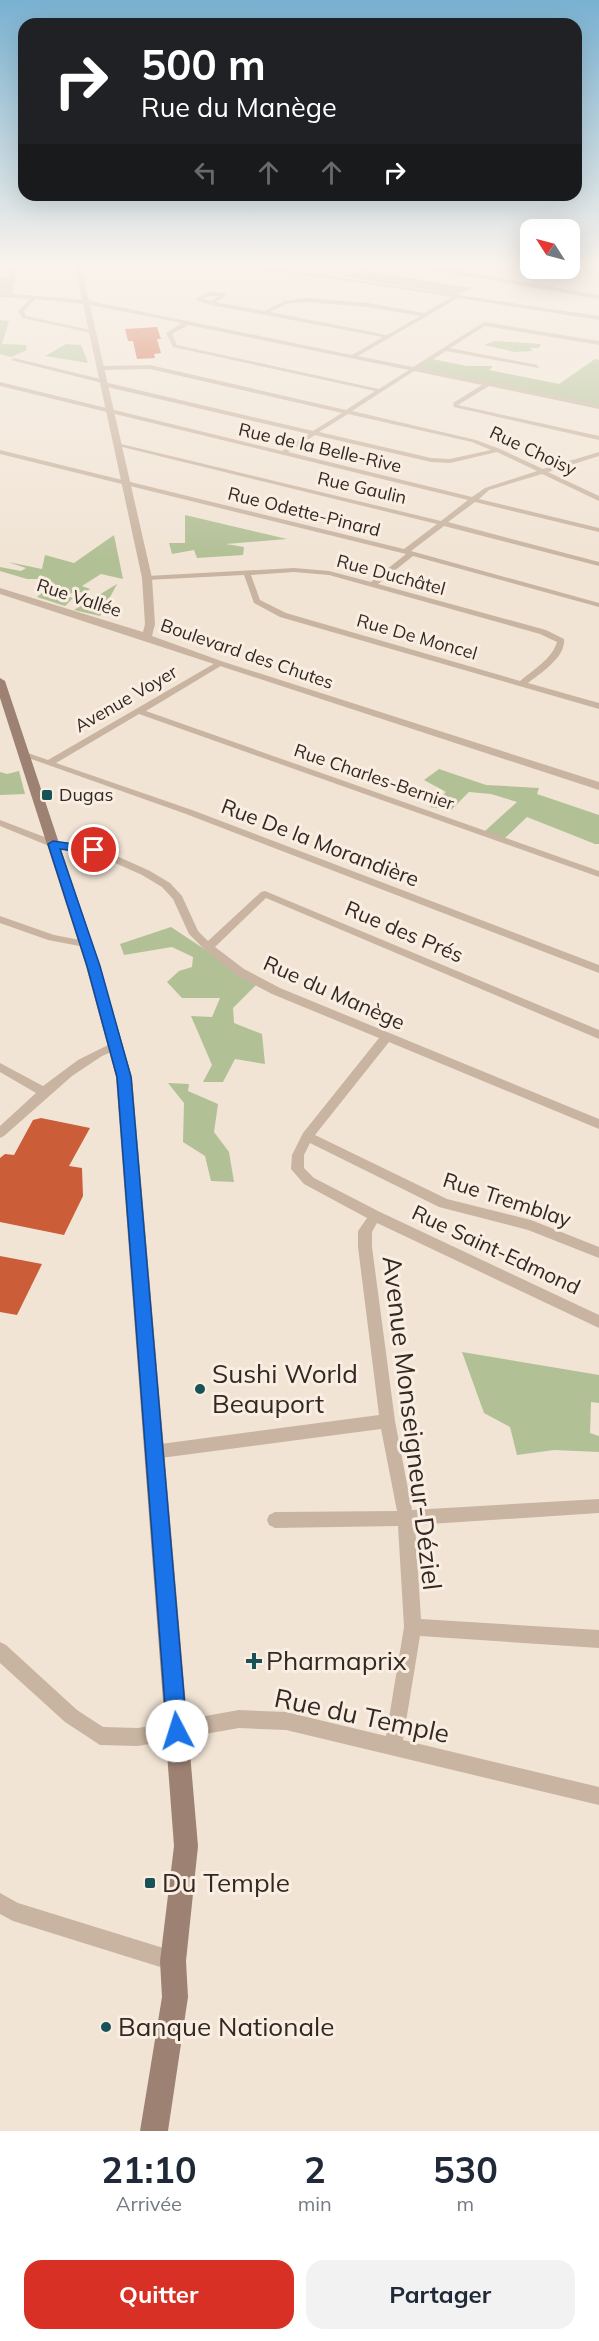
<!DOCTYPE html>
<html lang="fr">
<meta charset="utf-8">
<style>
body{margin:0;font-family:Mulish,sans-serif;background:#f2f2f3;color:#1f2937;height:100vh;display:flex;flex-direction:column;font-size:22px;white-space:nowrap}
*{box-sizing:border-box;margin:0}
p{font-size:20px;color:#747a83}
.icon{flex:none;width:33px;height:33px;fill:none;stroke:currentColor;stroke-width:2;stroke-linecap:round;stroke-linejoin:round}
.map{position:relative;height:2131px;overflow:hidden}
.side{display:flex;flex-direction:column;background:#fff;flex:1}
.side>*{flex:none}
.hud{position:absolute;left:18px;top:18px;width:564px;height:183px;border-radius:18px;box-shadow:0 6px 24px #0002;background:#202124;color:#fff;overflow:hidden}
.needle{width:39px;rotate:306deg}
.controls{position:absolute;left:520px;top:219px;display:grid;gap:12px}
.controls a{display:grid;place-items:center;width:60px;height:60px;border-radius:12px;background:#fff;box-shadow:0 6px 24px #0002;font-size:30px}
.pin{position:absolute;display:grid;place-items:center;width:51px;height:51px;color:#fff;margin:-26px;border:3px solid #fff;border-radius:50%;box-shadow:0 2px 6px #0007}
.me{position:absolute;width:66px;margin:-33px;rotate:355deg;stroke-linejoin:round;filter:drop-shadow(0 0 4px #0008)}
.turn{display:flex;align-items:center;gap:21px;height:126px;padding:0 24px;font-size:27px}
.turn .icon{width:78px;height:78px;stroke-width:2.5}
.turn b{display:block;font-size:42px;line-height:51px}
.lanes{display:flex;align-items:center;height:57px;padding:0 24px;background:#0003;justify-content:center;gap:30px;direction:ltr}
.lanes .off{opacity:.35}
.eta{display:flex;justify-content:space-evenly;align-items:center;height:102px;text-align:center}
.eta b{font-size:36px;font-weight:700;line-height:42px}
.primary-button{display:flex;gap:12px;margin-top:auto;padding:12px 24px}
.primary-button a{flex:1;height:69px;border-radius:18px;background:#d93025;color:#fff;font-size:24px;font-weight:700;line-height:69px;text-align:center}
.primary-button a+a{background:#f2f2f3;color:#1f2937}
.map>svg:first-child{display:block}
</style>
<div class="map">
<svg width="599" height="2131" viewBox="0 0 599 2131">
<rect width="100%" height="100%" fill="#f1e4d5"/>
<g fill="#b2c095">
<polygon points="0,262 8,262 5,264 17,270 12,295 0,293 0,277 8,278 9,274 3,273"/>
<polygon points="362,270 472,288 457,295 342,276"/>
<polygon points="0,320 9,321 2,344 26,345 27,350 11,357 0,354"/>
<polygon points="495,341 541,344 539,348 530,348 533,351 515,352 484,345"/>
<polygon points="66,344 81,345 88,363 45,356"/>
<polygon points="432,359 467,366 493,366 489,370 559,384 595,359 599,360 599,407 415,370"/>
<polygon points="185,515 287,539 226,544 244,547 243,555 197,558 194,550 172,554 169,543 185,543"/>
<polygon points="114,535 123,579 101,574 82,586 90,589 84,593 75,591 67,596 73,598 65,606 37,597 54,583 45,579 27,579 0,571 0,567 21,571 26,568 8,562 42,569 45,555 74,563"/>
<polygon points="117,584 100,616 74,610"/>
<polygon points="439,769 486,785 539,788 537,794 599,815 599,844 595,844 527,817 504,839 485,831 517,802 491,794 469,792 451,810 430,807 446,792 424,780"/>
<polygon points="19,771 25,794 0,795 0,772 7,774"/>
<polygon points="171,927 257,984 233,1008 234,1023 262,1034 265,1064 235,1059 223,1082 203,1082 212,1065 191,1016 212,1017 220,998 182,998 167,982 179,971 192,967 193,957 172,947 124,955 120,944"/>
<polygon points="168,1083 189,1084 188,1091 218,1104 214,1132 229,1152 234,1182 211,1181 205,1156 183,1142 184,1103"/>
<polygon points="462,1352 599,1375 599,1403 591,1402 590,1433 599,1436 599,1452 554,1450 517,1455 510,1427 484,1413"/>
</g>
<g fill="#cb5d39">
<polygon points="157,327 161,339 157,339 161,353 154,354 155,358 137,359 133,341 128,341 125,329"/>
<polygon points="41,1118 90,1128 69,1166 82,1168 83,1196 64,1235 0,1222 0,1158 5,1154 14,1155 33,1120"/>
<polygon points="0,1256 42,1264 17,1315 0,1312"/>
</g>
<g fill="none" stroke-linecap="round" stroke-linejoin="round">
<g fill="#c9b4a1" fill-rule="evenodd">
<path d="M183,262h17l129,14 270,40v4l-141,-22 -100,58 55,11 71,-45 115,19v4l-114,-19 -35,22 87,17 2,3 -93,-17 -27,17 180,37v4l-110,-23 -31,19 141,31v4l-145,-33 -1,-4 29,-18 -68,-14 -62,40 124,29 24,9 43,20 56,-17v4l-51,16 51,24v5l-57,-27 -53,16 -10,9 120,29v4l-124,-30 -27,20 151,40v4l-155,-40 -33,25 188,52v4l-186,-51 -35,28 168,46 18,9c2,18 -23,34 -36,44l71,20v6l-319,-92 -26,-14 -10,-28 -97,5 -4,-2 4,-2 147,-8 35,3 42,11 35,-28 -406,-100v-4l404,99 33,-25 -323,-79 3,-2 324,78 27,-21 -468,-114v-4l282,69 27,-17 -206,-48 -3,-2 2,-1 -91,-23 3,-2 91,22 -1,2 209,49 29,-18 -192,-44 -50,1 -3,-2 3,-2 50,-1 196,45 29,-19 -202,-44 -7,-14 16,-10 -97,-19 -50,-5 -11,12 2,5 69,15 -3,2 -70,-15 -4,-7 12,-12 -30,-2v-4l85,7 267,55 31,-18 -172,-32 -11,-3 -4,-3 13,-7 15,1 2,3 -10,6 48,9 21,-10 21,-3 62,5 56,10 28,-16 -123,-19zM210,296h9l-8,5 -8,-2zM306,302l62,5 52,9 -33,19 -117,-23 18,-9zM188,325l221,45 -30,19 -202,-44 -5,-11zM348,414l124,28 19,8 -41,9 -19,-1 -112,-26zM315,435l116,27 19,1 47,-11 40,19 -52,17 -13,9 -184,-45zM294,572l35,3 211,59 17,8c-5,17 -24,28 -37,39l-234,-68 -26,-13 -9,-25z"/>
<polygon points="407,262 599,295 599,299 437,271"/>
<polygon points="217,662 224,664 146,711 599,871 599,877 139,714 56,763 192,810 599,965 599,973 186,814 20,755 25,752 48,760"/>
<polygon points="0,820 55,841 99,848 150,871 170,883 182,896 198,931 208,941 261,892 265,891 599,1030 599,1039 266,898 215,947 244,969 280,988 599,1119 599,1129 389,1042 315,1135 447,1199 531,1220 599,1247 599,1258 528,1230 439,1207 310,1143 304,1155 304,1168 314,1178 380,1212 599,1315 599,1328 377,1223 372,1232 372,1247 395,1421 412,1510 599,1499 599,1513 415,1525 421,1619 599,1630 599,1648 420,1636 403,1740 599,1787 599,1805 286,1730 239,1728 138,1746 100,1745 65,1722 0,1663 0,1642 6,1645 77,1710 103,1727 138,1728 239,1710 286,1712 386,1736 404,1627 398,1526 275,1528 269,1525 267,1520 269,1515 275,1512 397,1511 381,1429 153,1459 148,1457 145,1452 148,1447 153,1445 379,1415 358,1247 358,1231 367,1218 304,1184 291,1169 292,1155 303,1133 379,1038 272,994 236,975 204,949 189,934 173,899 162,887 142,875 93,853 49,846 0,826"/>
<polygon points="0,916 54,935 85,941 90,944 85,947 48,940 0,923"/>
<polygon points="114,1042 118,1043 120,1046 118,1049 102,1056 72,1076 4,1136 0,1138 0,1126 36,1093 0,1072 0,1063 43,1086 78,1060"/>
<polygon points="0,1893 18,1903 173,1951 180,1954 183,1961 180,1968 173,1971 13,1921 0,1914"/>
</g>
<polygon fill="#c9b4a1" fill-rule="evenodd" points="74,262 80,262 152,578 155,624 152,636 224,662 599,782 599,790 0,594 0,588 143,632 145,624 142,578"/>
<polygon fill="#9d8273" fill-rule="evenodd" points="0,678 5,681 100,966 132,1077 198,1846 186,1961 188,1997 168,2131 140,2131 162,1997 160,1961 174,1846 116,1077 86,966 0,698"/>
</g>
<linearGradient id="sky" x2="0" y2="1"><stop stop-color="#79b1d1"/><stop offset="0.47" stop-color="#f9f3ec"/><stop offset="1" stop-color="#f9f3ec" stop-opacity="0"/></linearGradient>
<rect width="599" height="560" fill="url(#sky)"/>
<polygon fill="#1a73e8" stroke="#114b97" stroke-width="1.5" points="53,841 94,847 100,850 94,854 60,849 100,966 131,1077 187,1731 184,1738 177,1741 170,1738 167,1731 117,1077 87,966 48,844"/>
<g fill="#195256" stroke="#f9eee1" stroke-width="2">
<rect x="41" y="789" width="12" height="12" rx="3"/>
<circle cx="200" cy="1389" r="6"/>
<path d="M251 1652h6v6h6v6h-6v6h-6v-6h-6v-6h6z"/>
<rect x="144" y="1877" width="12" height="12" rx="3"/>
<circle cx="106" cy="2027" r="6"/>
</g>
<g text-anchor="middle" stroke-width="6" stroke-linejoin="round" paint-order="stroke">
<g font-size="18" fill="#332924" stroke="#f9eee1">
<text transform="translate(320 448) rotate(13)" y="6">Rue de la Belle-Rive</text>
<text transform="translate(533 451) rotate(25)" y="6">Rue Choisy</text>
<text transform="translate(362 488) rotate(13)" y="6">Rue Gaulin</text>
<text transform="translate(304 512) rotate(14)" y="6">Rue Odette-Pinard</text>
<text transform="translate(391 575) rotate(15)" y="6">Rue Duchâtel</text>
<text transform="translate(79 598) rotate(18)" y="6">Rue Vallée</text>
<text transform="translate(417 637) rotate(16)" y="6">Rue De Moncel</text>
<text transform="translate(247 654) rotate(19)" y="6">Boulevard des Chutes</text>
<text transform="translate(126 699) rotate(-30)" y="6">Avenue Voyer</text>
<text transform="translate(374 777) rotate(19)" y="6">Rue Charles-Bernier</text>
</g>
<g font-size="18" fill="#332924" stroke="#f9eee1" text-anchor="start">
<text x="59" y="801">Dugas</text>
</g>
<g font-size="21" fill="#332924" stroke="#f9eee1">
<text transform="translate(320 843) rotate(21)" y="7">Rue De la Morandière</text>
<text transform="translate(404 932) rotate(23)" y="7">Rue des Prés</text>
<text transform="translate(334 993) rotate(24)" y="7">Rue du Manège</text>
<text transform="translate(507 1200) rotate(18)" y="7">Rue Tremblay</text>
<text transform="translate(496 1250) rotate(25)" y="7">Rue Saint-Edmond</text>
</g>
<g font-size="26" fill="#332924" stroke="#f9eee1" text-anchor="start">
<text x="212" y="1383">Sushi World<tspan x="212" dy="30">Beauport</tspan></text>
<text x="266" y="1670">Pharmaprix</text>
<text x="162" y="1892">Du Temple</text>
<text x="118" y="2036">Banque Nationale</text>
</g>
<g font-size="26" fill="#332924" stroke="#f9eee1">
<text transform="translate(412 1423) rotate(83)" y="9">Avenue Monseigneur-Déziel</text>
<text transform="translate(362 1716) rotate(12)" y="9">Rue du Temple</text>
</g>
</g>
</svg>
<div class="controls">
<a><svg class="needle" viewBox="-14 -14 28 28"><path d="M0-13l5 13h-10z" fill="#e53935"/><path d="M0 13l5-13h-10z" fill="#747a83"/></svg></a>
</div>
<div class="pin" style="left:94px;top:850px;background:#d93025"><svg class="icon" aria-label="arrive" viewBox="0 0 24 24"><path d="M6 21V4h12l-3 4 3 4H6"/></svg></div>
<svg class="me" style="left:177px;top:1731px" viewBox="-20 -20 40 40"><circle r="19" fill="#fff"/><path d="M0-13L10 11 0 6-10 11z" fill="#1a73e8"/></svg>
<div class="hud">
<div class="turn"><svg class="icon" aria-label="right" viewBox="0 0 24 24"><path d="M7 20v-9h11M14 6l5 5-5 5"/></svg><div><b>500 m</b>Rue du Manège</div></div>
<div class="lanes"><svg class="icon off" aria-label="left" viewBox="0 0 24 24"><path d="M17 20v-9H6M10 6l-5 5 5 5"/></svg><svg class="icon off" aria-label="ahead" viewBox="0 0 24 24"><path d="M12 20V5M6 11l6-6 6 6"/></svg><svg class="icon off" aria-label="ahead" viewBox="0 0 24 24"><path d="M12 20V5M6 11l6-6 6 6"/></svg><svg class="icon" aria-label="right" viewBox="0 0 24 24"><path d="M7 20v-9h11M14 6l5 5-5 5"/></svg></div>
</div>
</div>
<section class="side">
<div class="eta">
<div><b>21:10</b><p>Arrivée</p></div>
<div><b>2</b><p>min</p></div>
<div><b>530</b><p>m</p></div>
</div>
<div class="primary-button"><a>Quitter</a><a>Partager</a></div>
</section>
